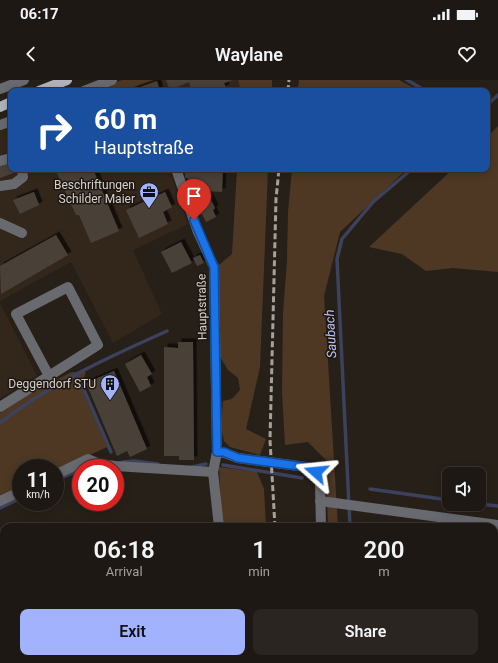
<!DOCTYPE html>
<meta charset="utf-8">
<style>
body{margin:0;font-family:Roboto,sans-serif;background:#2a2521;color:#f1f3f6;height:100vh;display:flex;flex-direction:column;font-size:15px;white-space:nowrap}
*{box-sizing:border-box;margin:0}
p{font-size:13px;color:#a0a0a0}
.icon{flex:none;width:22px;height:22px;fill:none;stroke:currentColor;stroke-width:2;stroke-linecap:round;stroke-linejoin:round}
.map{position:relative;flex:1;overflow:hidden}
.drawer{position:absolute;left:0px;top:443px;width:498px;height:140px;display:flex;flex-direction:column;background:#1d1813;border-radius:12px 12px 0 0;box-shadow:0 2px 10px #0003,0 0 0 1px #3b3733}
.drawer>*{flex:none}
.top-card{position:absolute;left:8px;top:8px;width:482px;height:84px;border-radius:8px;box-shadow:0 2px 10px #0003,0 0 0 1px #3b3733;background:#1a4fa0;color:#fff;overflow:hidden}
.buttons{position:absolute;left:442px;top:387px;display:grid;gap:8px}
.buttons a{display:grid;place-items:center;width:44px;height:44px;border-radius:8px;background:#1d1813;box-shadow:0 2px 10px #0003,0 0 0 1px #3b3733;font-size:20px}
.speed{position:absolute;left:12px;top:379px;display:flex;gap:8px;font-size:20px;font-weight:700;text-align:center}
.speed>*{display:grid;place-content:center;width:52px;height:52px;border-radius:50%;background:#1d1813;box-shadow:0 2px 10px #0003,0 0 0 1px #3b3733;line-height:1}
.speed small{font-size:10px;font-weight:400}
.speed .limit{border:6px solid #d22;background:#fff;color:#111}
.pin{position:absolute;display:grid;place-items:center;width:34px;height:34px;color:#fff;margin:-41px -17px;border-radius:50% 50% 50% 0;rotate:-45deg;box-shadow:0 0 4px #0007}
.pin .icon{rotate:45deg}
.me{position:absolute;width:44px;margin:-22px;rotate:288deg;stroke-linejoin:round;filter:drop-shadow(0 0 3px #0008)}
.turn{display:flex;align-items:center;gap:14px;height:84px;padding:0 20px;font-size:18px}
.turn .icon{width:52px;height:52px;stroke-width:2.5}
.turn b{display:block;font-size:28px;line-height:34px}
.eta{display:flex;justify-content:space-evenly;align-items:center;height:68px;text-align:center}
.eta b{font-size:24px;font-weight:600;line-height:28px}
.cta{display:flex;gap:8px;margin-top:auto;padding:8px 20px}
.cta a{flex:1;height:46px;border-radius:8px;background:#a2b2fd;color:#111;font-size:16px;font-weight:600;line-height:46px;text-align:center}
.cta a+a{background:#2a2521;color:#f1f3f6}
.status{display:flex;justify-content:space-between;align-items:center;height:28px;padding:0 20px;background:#1d1813;direction:ltr}
.status svg{height:11px;fill:currentColor}
header{display:flex;justify-content:space-between;align-items:center;height:52px;padding:0 20px;background:#1d1813;font-size:18px;font-weight:600}
.map>svg:first-child{display:block}
</style>
<div class="status"><b>06:17</b><svg viewBox="0 0 49 12"><path d="M0 12V9h3v3zM5 12V6h3v6zM10 12V3h3v9zM15 12V0h3v12zM26 1h20v11H26zM47 4h2v5h-2z"/></svg></div>
<header><svg class="icon" aria-label="back" viewBox="0 0 24 24"><path d="M15 5l-7 7 7 7"/></svg>Waylane<svg class="icon" aria-label="heart" viewBox="0 0 24 24"><path d="M12 20l-8-8c-3-5 5-10 8-4 3-6 11-1 8 4z"/></svg></header>
<div class="map">
<svg width="498" height="583" viewBox="0 0 498 583">
<defs>
<filter id="shadow"><feDropShadow dx="3.5" dy="-3.5" stdDeviation="0" flood-color="#0009"/></filter>
</defs>
<rect width="100%" height="100%" fill="#272019"/>
<g fill="#33261b">
<polygon points="134,0 239,0 241,6 229,11 104,11"/>
<polygon points="11,44 11,89 169,89 188,144 133,170 162,234 113,263 71,182 0,221 0,48"/>
<polygon points="0,223 37,296 0,318"/>
</g>
<g fill="#4e3824">
<polygon points="122,0 157,0 126,11 93,11"/>
<polygon points="238,0 272,0 272,11 241,11"/>
<polygon points="299,0 399,0 419,11 298,11"/>
<polygon points="498,46 498,192 453,188 426,191 402,174 369,167 453,89 487,89 487,57"/>
<polygon points="237,89 268,89 260,287 246,349 266,359 260,375 230,367 224,361 221,348 223,321 232,319 240,310 238,298 228,290 219,275 219,185 232,174"/>
<polygon points="292,89 407,89 340,152 324,216 338,447 328,447 326,380 308,362 285,365 282,312 283,233 287,181 288,132"/>
<polygon points="72,292 86,292 81,307 107,367 55,391 55,388 21,388 21,406 0,415 0,333 30,313"/>
<polygon points="219,387 257,392 264,409 266,447 222,447"/>
<rect x="228" y="579" width="48" height="4"/>
</g>
<g fill="none" stroke-linecap="round" stroke-linejoin="round">
<g stroke="#3c415c" stroke-width="3.5">
<polyline points="407,0 426,11"/>
<polyline points="487,25 498,15"/>
<polyline points="77,294 111,372"/>
<path d="M0,343c51,-40 109,-66 167,-92"/>
<polyline points="123,382 134,381 158,384"/>
<polyline points="223,385 302,398"/>
<polyline points="192,387 206,384"/>
<polyline points="84,388 86,387"/>
<polyline points="55,401 81,389"/>
<polyline points="370,409 449,420"/>
<polyline points="479,424 498,426"/>
<polyline points="0,428 21,418"/>
<polyline points="350,447 337,179 342,159 373,122 412,89"/>
<polyline points="356,579 356,583"/>
</g>
</g>
<g fill="#494139" filter="url(#shadow)">
<polygon points="166,0 233,0 224,3 226,8 218,11 192,11 189,2 170,10"/>
<polygon points="157,1 160,11 129,11"/>
<polygon points="10,82 11,89 14,93 0,98 0,86"/>
<polygon points="55,89 93,89 119,151 91,163 79,135 76,135"/>
<polygon points="185,89 203,89 203,93 208,93 208,89 223,89 222,112 207,111 207,107 187,106 188,98 185,98"/>
<polygon points="34,112 39,125 20,134 13,120"/>
<polygon points="165,112 172,127 163,132 168,144 139,158 126,130"/>
<polygon points="207,112 215,128 213,130 216,137 206,142 202,134 200,135 193,118"/>
<polygon points="56,155 68,175 1,214 0,186"/>
<polygon points="181,162 192,183 172,193 161,172"/>
<polygon points="200,175 204,183 197,186 193,178"/>
<polygon points="178,262 193,262 194,380 179,380 179,376 164,376 164,267 178,268"/>
<polygon points="141,275 152,294 147,297 151,306 140,312 125,284"/>
<polygon points="114,291 147,369 130,377 127,371 117,376 86,303"/>
</g>
<g fill="none" stroke-linecap="round" stroke-linejoin="round">
<g stroke="#696a6f" stroke-width="10">
<polyline points="0,9 24,0"/>
<polyline points="84,11 112,0"/>
<polyline points="0,45 11,41"/>
<polyline points="0,81 11,78"/>
<polyline points="176,89 198,152 214,187 217,372 213,392 219,447"/>
<polyline points="0,106 14,104 23,97 22,89"/>
<polyline points="0,143 22,153"/>
<polyline points="0,327 98,265 68,207 16,234 49,296"/>
<polyline points="217,372 225,373 238,378 306,387 316,392 320,402 321,447"/>
<polyline points="55,395 88,379 100,384 115,386 213,392"/>
<polyline points="0,421 21,411"/>
<polyline points="320,421 498,445"/>
<polyline points="224,579 224,583"/>
<polyline points="324,579 324,583"/>
</g>
<g stroke="#b1b3bd" stroke-width="10">
<polyline points="39,11 67,0"/>
<polyline points="0,27 11,22"/>
</g>
<g stroke="#a5a09b" stroke-width="3" stroke-dasharray="6 3" stroke-linecap="butt">
<polyline points="288,11 289,0"/>
<polyline points="275,447 270,360 276,119 279,89"/>
<polyline points="285,579 285,583"/>
</g>
</g>
<g fill="none" stroke-linecap="round" stroke-linejoin="round">
<g stroke="#114b97" stroke-width="10">
<polyline id="route" points="194,140 214,187 217,372 224,372 238,378 306,387 316,392"/>
</g>
<use href="#route" stroke="#1a73e8" stroke-width="7"/>
</g>
<defs>
<g id="office-pin" transform="scale(1)"><path d="M0 17L-7.5 6A9.5 9.5 0 1 1 7.5 6Z" fill="#a2b2fd" stroke="#1e1610"/><path d="M-6-3h4V-5.5h4V-3h4V5H-6ZM-1-4.5V-3h2v-1.5ZM-6 0V1H6V0Z" fill="#111"/></g>
<g id="building-pin" transform="scale(1)"><path d="M0 17L-7.5 6A9.5 9.5 0 1 1 7.5 6Z" fill="#a2b2fd" stroke="#1e1610"/><path d="M-4-6H4V6H1V3H-1V6H-4ZM-2.5-4.3h1.7v1.8h-1.7ZM.8-4.3h1.7v1.8H.8ZM-2.5-1h1.7V.8h-1.7ZM.8-1h1.7V.8H.8Z" fill="#111"/></g>
</defs>
<g fill-rule="evenodd">
<use href="#office-pin" x="149" y="112"/>
<use href="#building-pin" x="110" y="304"/>
</g>
<g text-anchor="middle" stroke-width="3" stroke-linejoin="round" paint-order="stroke">
<g font-size="12" fill="#d6d1cd" stroke="#1e1610" text-anchor="end">
<text x="135" y="109">Beschriftungen<tspan x="135" dy="14">Schilder Maier</tspan></text>
<text x="96" y="308">Deggendorf STU</text>
</g>
<g font-size="12" fill="#d6d1cd" stroke="#1e1610">
<text transform="translate(202 227) rotate(-91)" y="4">Hauptstraße</text>
</g>
<g font-size="13" font-style="italic" fill="#b8c4f9" stroke="#1e1610">
<text transform="translate(330 254) rotate(-93)" y="5">Saubach</text>
</g>
</g>
</svg>
<div class="buttons">
<a><svg class="icon" aria-label="sound" viewBox="0 0 24 24"><path d="M4 9h4l5-4v14l-5-4H4zM17 9q2 3 0 6"/></svg></a>
</div>
<div class="speed"><div>11<small>km/h</small></div><div class="limit">20</div></div>
<div class="pin" style="left:194px;top:140px;background:#d93025"><svg class="icon" aria-label="arrive" viewBox="0 0 24 24"><path d="M6 21V4h12l-3 4 3 4H6"/></svg></div>
<svg class="me" style="left:316px;top:392px" viewBox="-20 -20 40 40"><path d="M0-17L14 15 0 8-14 15z" fill="#1a73e8" stroke="#fff" stroke-width="4"/></svg>
<div class="top-card">
<div class="turn"><svg class="icon" aria-label="right" viewBox="0 0 24 24"><path d="M7 20v-9h11M14 6l5 5-5 5"/></svg><div><b>60 m</b>Hauptstraße</div></div>
</div>
<section class="drawer">
<div class="eta">
<div><b>06:18</b><p>Arrival</p></div>
<div><b>1</b><p>min</p></div>
<div><b>200</b><p>m</p></div>
</div>
<div class="cta"><a>Exit</a><a>Share</a></div>
</section>
</div>
